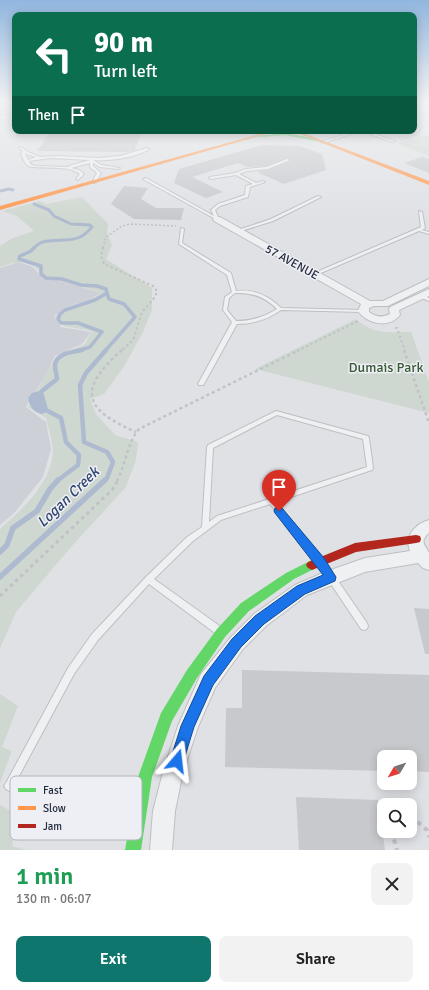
<!DOCTYPE html>
<meta charset="utf-8">
<style>
body{margin:0;font-family:Signika,sans-serif;background:#f2f2f2;color:#222;height:100vh;display:flex;flex-direction:column;font-size:15px;white-space:nowrap}
*{box-sizing:border-box;margin:0}
p{font-size:13px;color:#767676}
.icon{flex:none;width:22px;height:22px;fill:none;stroke:currentColor;stroke-width:2;stroke-linecap:round;stroke-linejoin:round}
.map{position:relative;height:850px;overflow:hidden}
.panel{display:flex;flex-direction:column;background:#fff;flex:1}
.panel>*{flex:none}
.hud{position:absolute;left:12px;top:12px;width:405px;height:122px;border-radius:8px;box-shadow:0 2px 10px #0003;background:#0b6e4f;color:#fff;overflow:hidden}
.needle{width:26px;rotate:231deg}
.controls{position:absolute;left:377px;top:750px;display:grid;gap:8px}
.controls a{display:grid;place-items:center;width:40px;height:40px;border-radius:8px;background:#fff;box-shadow:0 2px 10px #0003;font-size:20px}
.pin{position:absolute;display:grid;place-items:center;width:34px;height:34px;color:#fff;margin:-41px -17px;border-radius:50% 50% 50% 0;rotate:-45deg;box-shadow:0 0 4px #0007}
.pin .icon{rotate:45deg}
.me{position:absolute;width:44px;margin:-22px;rotate:17deg;stroke-linejoin:round;filter:drop-shadow(0 0 3px #0008)}
.turn{display:flex;align-items:center;gap:14px;height:84px;padding:0 16px;font-size:18px}
.turn .icon{width:52px;height:52px;stroke-width:2.5}
.turn b{display:block;font-size:28px;line-height:34px}
.then{display:flex;align-items:center;height:38px;padding:0 16px;background:#0003;gap:8px;font-size:15px}
.round{display:grid;place-items:center;flex:none;width:42px;height:42px;border-radius:8px;background:#f2f2f2}
.overview{display:flex;align-items:center;justify-content:space-between;height:68px;padding:0 16px}
h1{font-size:24px;font-weight:600;line-height:30px;color:#1e9e55}
.button{display:flex;gap:8px;margin-top:auto;padding:8px 16px}
.button a{flex:1;height:46px;border-radius:8px;background:#0f766e;color:#fff;font-size:16px;font-weight:600;line-height:46px;text-align:center}
.button a+a{background:#f2f2f2;color:#222}
.map>svg:first-child{display:block}
</style>
<div class="map">
<svg width="429" height="850" viewBox="0 0 429 850">
<rect width="100%" height="100%" fill="#e0e1e5"/>
<polygon fill="#ced0d8" points="19,262 33,267 40,275 101,293 87,301 69,306 54,316 61,327 91,332 82,344 55,356 47,373 26,407 46,422 51,449 43,477 15,512 0,525 0,268"/>
<g fill="#cfd8d0">
<polygon points="429,134 429,156 397,144"/>
<path d="M82,197l26,27 -1,9 5,12 -6,14 46,29v22l-9,22 -18,33 -21,29 -14,5 6,15 19,21 23,7 -2,18 -10,27 -55,60 -55,65 -16,36v-119c23,-20 51,-46 53,-77 0,-11 -5,-24 -7,-34l-18,-11 28,-50 29,-13 7,-13 -28,-5 -9,-10c15,-9 32,-14 47,-23l-56,-17c-6,-2 -7,-6 -12,-10 -11,-7 -23,-3 -34,1v-21l13,-8 21,-7 -17,-15 -15,-5 38,-10 6,3z"/>
<path d="M356,319c18,16 33,13 55,13l18,50v31l-174,-44z"/>
<polygon points="0,694 18,706 2,747 12,751 0,783"/>
<polygon points="0,805 18,815 12,846 26,850 0,850"/>
</g>
<path fill="#aebad0" d="M39,391l5,4 4,14v2l-6,3c-9,-2 -12,-7 -14,-16l4,-5z"/>
<g fill="none" stroke-linecap="round" stroke-linejoin="round">
<g stroke="#aebad0" stroke-width="3">
<polyline points="0,191 9,189 13,190"/>
<path d="M34,248c11,-13 32,-4 46,-11 5,-2 8,-6 12,-10l-2,-2 -19,-1 -17,-8 -5,-6 -15,-6"/>
</g>
<g stroke="#aebad0" stroke-width="3.5">
<polyline points="35,247 31,251 20,256 19,259 41,266 41,274 46,278 62,279 81,285 97,286 106,289 107,293 95,300 65,310 60,314 58,319 61,323 78,323 102,332 90,347 78,351"/>
<polyline points="105,351 135,317 124,304 109,299 107,293"/>
</g>
<g stroke="#aebad0" stroke-width="4.5">
<path d="M40,397l2,-6 15,-12c0,-4 -2,-8 -2,-13 0,-13 18,-14 27,-16"/>
<polyline points="44,409 61,418 66,442 79,455 78,465 57,481"/>
<polyline points="104,481 107,478 113,462 107,452 84,442 80,385 86,373 106,350"/>
</g>
<g stroke="#aebad0" stroke-width="5.5">
<polyline points="0,552 7,545 13,528 37,511 50,489 58,480"/>
<polyline points="0,577 105,480"/>
</g>
</g>
<g fill="#c8c9cd">
<polygon points="51,131 142,131 135,150 127,152 37,151"/>
<polygon points="262,145 300,146 322,154 326,170 284,184 257,172 269,170 291,161 290,159 286,158 266,166 248,167 238,163 192,177 223,192 206,198 174,183 179,169"/>
<polygon points="422,157 429,159 429,173 404,163"/>
<polygon points="124,186 148,188 141,199 156,208 184,208 181,220 134,219 111,204"/>
<polygon points="414,608 429,609 429,654 425,654"/>
<polygon points="242,670 429,675 429,772 410,771 410,757 384,757 384,771 225,767 226,708 242,708"/>
<polygon points="296,797 378,800 385,850 299,850"/>
</g>
<g fill="none" stroke-linecap="round" stroke-linejoin="round">
<g stroke="#bebfc3" stroke-width="2">
<g id="lane">
<polygon points="420,101 424,101 429,103 429,105"/>
<polygon points="15,104 15,106 0,109 0,107"/>
<polygon points="15,110 15,112 0,115 0,113"/>
<polygon points="355,131 359,131 324,143 321,142"/>
<polygon points="362,131 366,131 395,141 392,142"/>
<path d="M21,147l7,5 12,5 18,-1 40,2 22,-2 27,-8 3,1c-16,9 -38,12 -57,11l8,5 19,3 -2,1 -18,-2 -7,-4v3l8,7 -5,9 -2,1 -2,-1 5,-9 -7,-6v-4l-19,5 8,2 5,4 -6,6 -2,-1 4,-5c-13,-10 -36,-4 -52,-8l-4,-5 -3,-7 2,-3 -4,-3zM25,153l1,1 10,3 -8,3 -3,-6zM50,158l40,2 -21,6v1l-34,-1 -5,-2 -1,-3z"/>
<polygon points="287,159 290,160 268,169 247,171 239,174 256,183 263,181 265,182 250,187 248,197 220,206 215,210 219,219 217,220 143,179 146,178 214,216 211,210 218,204 245,195 246,186 253,184 236,175 211,179 209,178 210,177 235,173 246,169 266,167"/>
<polygon points="318,196 321,197 273,221 238,232 235,231 271,219"/>
<polygon points="419,211 422,212 425,228 422,230 429,232 429,234 419,231 316,275 312,275 312,274 421,227"/>
<path d="M181,228l3,1 -2,14 49,30 5,18c18,-2 32,4 45,17l82,2 2,1 -2,1 -82,-2c-14,10 -28,14 -44,14l-33,60 -1,1h-4l-1,-1 34,-62 -9,-12 2,-13 7,-5 -5,-17 -48,-31zM235,293c17,-1 30,4 42,16 -13,8 -25,12 -41,12l-9,-11 2,-12z"/>
<polygon points="419,295 423,295 429,298 429,301 419,297"/>
<path d="M276,411l92,25 1,2 4,30 -1,2 -96,32 47,57 44,64 1,3 -1,3 -3,1 -3,-1 -44,-66 -47,-59 -49,16 -28,21 -39,38 67,48 1,3 -1,3 -3,1 -3,-1 -66,-49 -51,56 -24,34 -62,115 -3,2 -3,-2 -2,-3 2,-3 62,-115 24,-34 54,-57 41,-40 15,-10 5,-80 1,-2zM277,415l86,24 4,28 -150,49 -8,6 4,-74z"/>
</g>
</g>
<g stroke="#bebfc3" stroke-width="2">
<g id="street">
<path d="M214,217h6l150,84h13l46,-22v7l-41,20h-14l-5,2v4c7,5 13,6 21,2l-1,-5 1,-2 39,-18v7l-30,14 1,5c-11,14 -33,9 -42,-4l3,-7 -147,-83 -1,-2z"/>
<path d="M429,520v13c-10,9 -4,11 0,20 0,4 0,12 0,17l-6,-2 -5,-5 -53,9 -58,23 -41,31 -23,23 -28,39 -17,39 -15,45 -8,39 -3,39h-22l3,-39 10,-39 15,-46 23,-52 30,-37 23,-23 41,-29 30,-13 40,-14 45,-7c-6,-15 5,-27 19,-31z"/>
</g>
</g>
<g stroke="#c1c2c7" stroke-width="1" stroke-dasharray="1.5 1.5" stroke-linecap="butt">
<polyline points="416,135 420,133 421,127 429,124"/>
<polyline points="401,140 416,135 428,138 408,145"/>
<polyline points="401,143 429,152"/>
</g>
<polyline stroke="#c1c2c7" stroke-width="1.5" stroke-dasharray="2 2" stroke-linecap="butt" points="103,248 106,237 122,226 130,224 176,226"/>
<g stroke="#c1c2c7" stroke-width="2" stroke-dasharray="2.5 2.5" stroke-linecap="butt">
<polyline points="103,247 101,256 104,264 153,286 157,291 155,297 142,312 133,340 121,351"/>
<polyline points="395,328 397,328 405,351"/>
<polyline points="297,351 358,321 357,320"/>
</g>
<g stroke="#c1c2c7" stroke-width="2.5" stroke-dasharray="3 3" stroke-linecap="butt">
<path d="M122,350c-45,40 -39,59 14,82"/>
<polyline points="404,350 429,423"/>
<path d="M117,481c9,-17 10,-38 22,-52l160,-79"/>
</g>
<polyline stroke="#c1c2c7" stroke-width="3" stroke-dasharray="3.5 3.5" stroke-linecap="butt" points="0,596 112,490 118,480"/>
<g stroke="#c1c2c7" stroke-width="4" stroke-dasharray="4.5 4.5" stroke-linecap="butt">
<polyline points="410,819 413,818 427,830 429,837"/>
<polyline points="395,831 393,836 397,850"/>
</g>
<use href="#lane" fill="#eff0f2" fill-rule="evenodd"/>
<use href="#street" fill="#eff0f2" fill-rule="evenodd"/>
<g fill="#63d668" fill-rule="evenodd">
<polygon points="285,133 317,139 319,140 317,141 285,135 260,137 258,136"/>
<polygon points="312,560 316,562 318,565 316,568 294,579 249,611 225,637 197,678 172,721 152,777 141,850 125,850 138,777 161,713 187,670 217,629 241,603 286,573"/>
</g>
<g fill="#ff974d" fill-rule="evenodd">
<polygon points="270,131 277,131 0,210 0,206"/>
<polygon points="292,131 298,131 429,181 429,185"/>
</g>
<polygon fill="#b3261e" fill-rule="evenodd" points="416,535 420,536 421,539 420,542 416,543 356,552 312,570 308,568 306,565 308,562 355,543"/>
</g>
<linearGradient id="sky" x2="0" y2="1"><stop stop-color="#91b6de"/><stop offset="0.46" stop-color="#f1f2f3"/><stop offset="1" stop-color="#f1f2f3" stop-opacity="0"/></linearGradient>
<rect width="429" height="220" fill="url(#sky)"/>
<polygon fill="#1a73e8" stroke="#114b97" points="279,507 282,508 324,558 336,577 335,581 305,594 264,624 241,647 213,685 194,727 182,766 177,768 172,766 170,761 181,726 204,676 232,639 255,616 297,586 323,575 275,513 274,511 275,508"/>
<g text-anchor="middle" stroke-width="3" stroke-linejoin="round" paint-order="stroke">
<g font-size="12" fill="#272d3e" stroke="#edeff5">
<text transform="translate(292 262) rotate(29)" y="4">57 AVENUE</text>
</g>
<g font-size="14" fill="#375935" stroke="#edeff5">
<text x="386" y="372">Dumais Park</text>
</g>
<g font-size="15" font-style="italic" fill="#334671" stroke="#edeff5">
<text transform="translate(68 497) rotate(-44)" y="5">Logan Creek</text>
</g>
</g>
<rect x="10" y="776" width="132" height="64" rx="6" fill="#edeff5" stroke="#b2b5be" stroke-width="1"/>
<rect x="18" y="788" width="18" height="4" fill="#63d668"/>
<rect x="18" y="806" width="18" height="4" fill="#ff974d"/>
<rect x="18" y="824" width="18" height="4" fill="#b3261e"/>
<g font-size="11" fill="#272d3e">
<text x="43" y="794">Fast</text>
<text x="43" y="812">Slow</text>
<text x="43" y="830">Jam</text>
</g>
</svg>
<div class="controls">
<a><svg class="needle" viewBox="-14 -14 28 28"><path d="M0-13l5 13h-10z" fill="#e53935"/><path d="M0 13l5-13h-10z" fill="#767676"/></svg></a>
<a><svg class="icon" aria-label="search" viewBox="0 0 24 24"><circle cx="10" cy="10" r="6"/><path d="M15 15l6 6"/></svg></a>
</div>
<div class="pin" style="left:279px;top:511px;background:#d93025"><svg class="icon" aria-label="arrive" viewBox="0 0 24 24"><path d="M6 21V4h12l-3 4 3 4H6"/></svg></div>
<svg class="me" style="left:177px;top:761px" viewBox="-20 -20 40 40"><path d="M0-17L14 15 0 8-14 15z" fill="#1a73e8" stroke="#fff" stroke-width="4"/></svg>
<div class="hud">
<div class="turn"><svg class="icon" aria-label="left" viewBox="0 0 24 24"><path d="M17 20v-9H6M10 6l-5 5 5 5"/></svg><div><b>90 m</b>Turn left</div></div>
<div class="then">Then<svg class="icon" aria-label="arrive" viewBox="0 0 24 24"><path d="M6 21V4h12l-3 4 3 4H6"/></svg></div>
</div>
</div>
<section class="panel">
<div class="overview"><div><h1>1 min</h1><p>130 m · 06:07</p></div><a class="round"><svg class="icon" aria-label="close" viewBox="0 0 24 24"><path d="M6 6l12 12M18 6L6 18"/></svg></a></div>
<div class="button"><a>Exit</a><a>Share</a></div>
</section>
